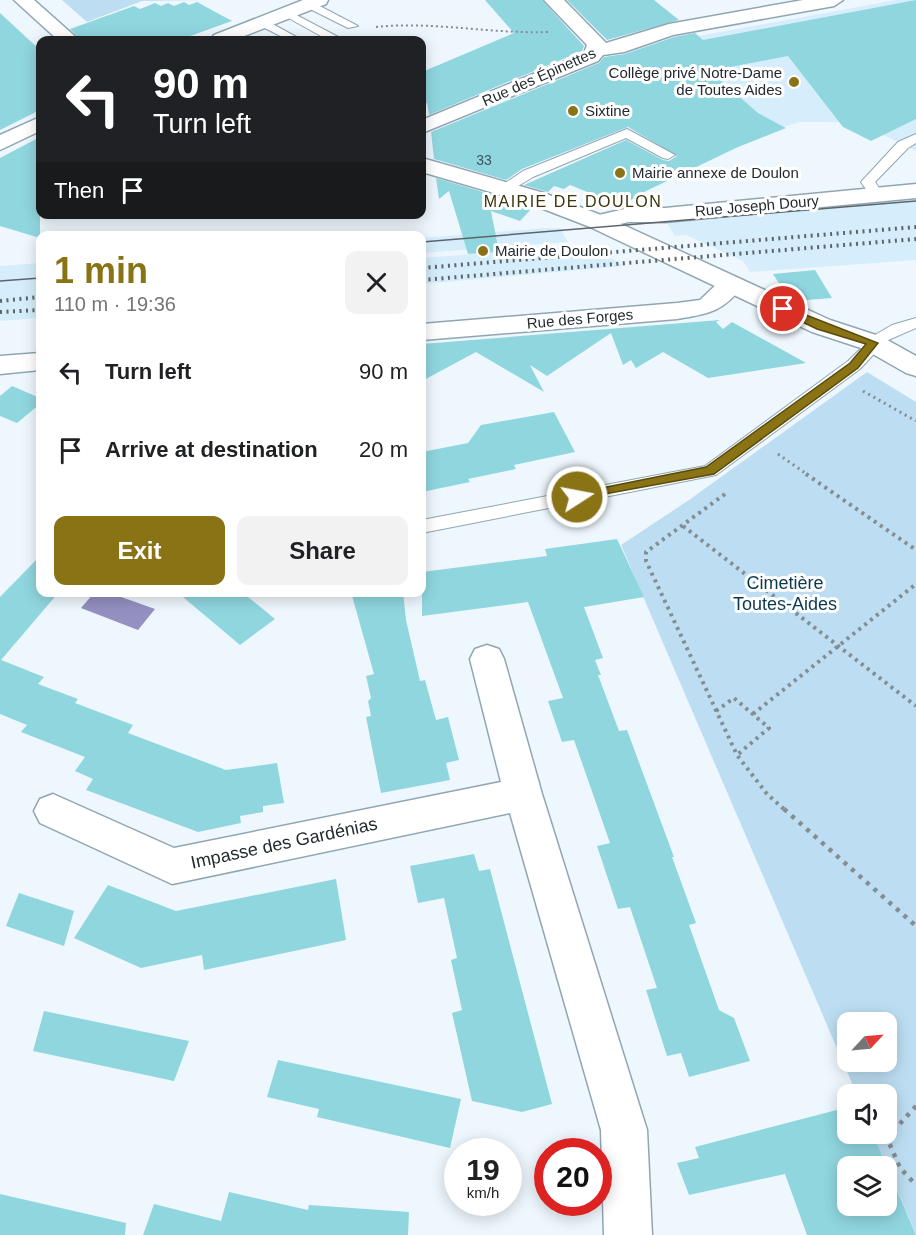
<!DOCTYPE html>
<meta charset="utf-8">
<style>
body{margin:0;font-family:Helvetica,sans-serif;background:#f2f2f2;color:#202124;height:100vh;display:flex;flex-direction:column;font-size:22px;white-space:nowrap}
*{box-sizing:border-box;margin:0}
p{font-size:20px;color:#757577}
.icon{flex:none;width:33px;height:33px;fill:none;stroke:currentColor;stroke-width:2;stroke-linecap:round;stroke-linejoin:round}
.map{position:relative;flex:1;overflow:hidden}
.details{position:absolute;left:36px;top:231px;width:390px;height:366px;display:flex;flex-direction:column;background:#fff;border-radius:12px;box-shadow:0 3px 15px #0003}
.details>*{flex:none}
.banner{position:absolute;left:36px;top:36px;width:390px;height:183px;border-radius:12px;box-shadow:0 3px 15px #0003;background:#202124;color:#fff;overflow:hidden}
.needle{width:39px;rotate:64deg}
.tools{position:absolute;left:837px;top:1012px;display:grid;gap:12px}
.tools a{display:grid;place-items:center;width:60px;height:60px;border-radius:12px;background:#fff;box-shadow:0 3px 15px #0003;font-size:30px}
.speed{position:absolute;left:444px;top:1138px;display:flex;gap:12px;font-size:30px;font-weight:700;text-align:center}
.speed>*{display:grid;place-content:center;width:78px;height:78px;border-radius:50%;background:#fff;box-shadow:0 3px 15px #0003;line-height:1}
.speed small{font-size:15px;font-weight:400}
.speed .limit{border:9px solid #d22;background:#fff;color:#111}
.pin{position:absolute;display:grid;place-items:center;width:51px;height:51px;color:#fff;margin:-26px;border:3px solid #fff;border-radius:50%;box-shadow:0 2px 6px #0007}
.me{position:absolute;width:66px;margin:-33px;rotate:79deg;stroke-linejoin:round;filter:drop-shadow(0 0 4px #0008)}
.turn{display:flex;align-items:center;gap:21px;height:126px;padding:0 18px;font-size:27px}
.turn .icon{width:78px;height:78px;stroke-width:2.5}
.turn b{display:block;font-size:42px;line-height:51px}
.then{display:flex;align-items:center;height:57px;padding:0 18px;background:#0003;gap:12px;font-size:22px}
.round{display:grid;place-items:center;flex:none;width:63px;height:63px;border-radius:12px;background:#f2f2f2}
.overview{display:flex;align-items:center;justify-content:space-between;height:102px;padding:0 18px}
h1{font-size:36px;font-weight:700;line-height:45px;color:#897315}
.action{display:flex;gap:12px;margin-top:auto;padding:12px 18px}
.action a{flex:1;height:69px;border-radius:12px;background:#897315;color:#fff;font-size:24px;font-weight:700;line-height:69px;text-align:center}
.action a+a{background:#f2f2f2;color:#202124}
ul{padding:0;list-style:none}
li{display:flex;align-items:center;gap:18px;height:78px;padding:0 18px}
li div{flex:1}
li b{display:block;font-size:22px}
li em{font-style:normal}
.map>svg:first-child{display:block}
</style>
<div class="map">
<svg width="916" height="1235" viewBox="0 0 916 1235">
<rect width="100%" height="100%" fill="#eef7fd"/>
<g fill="#d6eefc">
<polygon points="896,0 916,0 916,151 869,128 842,122 799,122 784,127 632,52 682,39"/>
<polygon points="916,197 916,260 750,272 743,261 686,235 675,236 664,218"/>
<polygon points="545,228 560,228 568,242 422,253 422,238"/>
<polygon points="594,245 594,249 625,266 422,284 422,258"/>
<polygon points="40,263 40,318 0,321 0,266"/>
</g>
<g fill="#bddef2" fill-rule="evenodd">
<polygon points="62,0 201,0 142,1 87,22"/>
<path d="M867,372l49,30v832l-43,-100h13v-39h-29l-236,-550 68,-45zM848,1023h38v39h-38z"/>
</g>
<polygon fill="#9490c1" points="110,593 155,609 138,630 81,608 94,593"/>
<g fill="#90d6df" fill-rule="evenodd">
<polygon points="485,0 542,0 584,46 582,51 429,115 427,103 422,106 422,72 514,33"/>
<polygon points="567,0 654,0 679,20 607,40"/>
<polygon points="916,0 916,119 871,141 843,127 788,56 710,71 758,113 786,128 738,147 642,193 622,206 570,185 564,189 554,186 548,192 524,185 626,140 663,160 669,161 677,156 628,127 522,169 506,180 434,159 431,132 599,63 604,57 625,54 674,37 695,33 703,40"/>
<polygon points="184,2 189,5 197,2 232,21 179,40 81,40 70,29 134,6 140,9 155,3 161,6 168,3 174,6"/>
<polygon points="0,13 40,50 40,110 0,130"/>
<polygon points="40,137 40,238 0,226 0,158"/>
<polygon points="436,178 527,205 533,207 520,221 491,211 499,252 468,254 449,191 439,199"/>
<polygon points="815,270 832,298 794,301 789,299 773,274"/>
<polygon points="720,320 716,322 723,329 732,322 806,363 708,378 663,352 636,368 631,360 623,365 611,333 547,376 530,365 544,392 476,352 422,381 422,344"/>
<polygon points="12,386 40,398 40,404 17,423 0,416 0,396"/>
<polygon points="554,412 575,452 514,465 516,469 468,479 470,482 422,492 422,452 468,443 481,425"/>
<polygon points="617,539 644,597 584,607 603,658 595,660 601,675 598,675 619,731 627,730 674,857 672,857 696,923 689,925 719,1010 734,1018 750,1061 689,1077 681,1053 667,1056 646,990 657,988 630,907 618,909 597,846 610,843 574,740 562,742 548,701 563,698 528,602 422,616 422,572 547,556 545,549"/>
<polygon points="40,556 40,592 59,592 1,660 44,677 38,684 78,699 75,703 133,725 128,733 226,770 277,763 284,803 263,806 263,812 240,816 241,823 198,832 86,790 93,779 75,771 85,757 21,732 27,725 0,714 0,597"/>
<polygon points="177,592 242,592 275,619 240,645"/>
<polygon points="351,592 403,592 406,620 420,681 425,680 436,720 448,717 459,760 446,763 450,780 381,793 366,717 371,716 368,701 371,698 366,676 374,674"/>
<polygon points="474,854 479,871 490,869 552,1104 522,1112 472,1101 452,1013 462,1010 451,960 457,958 444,898 418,903 410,866"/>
<polygon points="336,879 346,940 204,970 202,955 141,968 74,938 108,885 176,911"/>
<polygon points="19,893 74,911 64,946 6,926"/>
<polygon points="44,1011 140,1031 189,1041 174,1081 33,1051"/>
<polygon points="278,1060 461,1099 450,1148 317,1117 319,1109 267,1097"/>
<path d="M848,1107v27h25l43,101h-109l-22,-61 -96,21 -12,-32 22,-5 -4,-11zM848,1167h38v39h-38z"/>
<polygon points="229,1192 308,1210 309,1205 409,1212 408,1235 143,1235 154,1204 221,1221"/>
<polygon points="0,1194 126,1223 125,1235 0,1235"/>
</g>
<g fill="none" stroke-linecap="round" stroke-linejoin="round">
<g stroke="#90a6b2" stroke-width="2">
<g id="lane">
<polygon points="304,2 312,2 358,26 348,28 304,6"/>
<polygon points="287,10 340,38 342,40 328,40 283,15 281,13"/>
<polygon points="259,21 267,21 302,40 288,40 259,25"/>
<polygon points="627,129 675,155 668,159 663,158 626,138 533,177 510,191 500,191 498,188 523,171"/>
<polygon points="916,134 916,143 908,148 875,182 884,195 882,198 872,198 861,182 898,142"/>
<polygon points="916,318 916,328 886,341 860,369 716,475 422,533 422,520 705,466 848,361 875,335 892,325"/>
</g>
</g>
<g stroke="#90a6b2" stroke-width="3">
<g id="street">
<polygon points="303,0 328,0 326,4 234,40 211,39 214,35"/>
<polygon points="544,0 564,0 606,43 669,24 803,0 843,0 834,6 673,35 624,52 603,55 598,61 422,133 422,120 584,53 587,45"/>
<polygon points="40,117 40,131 0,150 0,135"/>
<polygon points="916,184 916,198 665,222 629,222 598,229 590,227 586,222 590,217 629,208 665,208"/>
<path d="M730,277l9,3 4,5c-19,27 -36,29 -66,34l-255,21v-16l255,-21 23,-3 21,-20z"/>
<polygon points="40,353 40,370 0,374 0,356"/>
<polygon points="487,645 499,649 504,659 542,794 647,1130 652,1235 604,1235 601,1130 510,813 172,884 40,823 34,811 40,799 53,794 174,848 501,782 470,659 475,649"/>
</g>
</g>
<g stroke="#90a6b2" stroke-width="3">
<g id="secondary">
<polygon points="14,0 34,0 79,40 58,40"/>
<polygon points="422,158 544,193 606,217 830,320 882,337 916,356 916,376 906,373 864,349 812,332 590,227 528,203 422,172"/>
</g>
</g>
<path stroke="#848d92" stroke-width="2" stroke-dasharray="2 3" stroke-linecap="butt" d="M376,27c57,-6 114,7 172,5"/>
<g stroke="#848d92" stroke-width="3" stroke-dasharray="2 4" stroke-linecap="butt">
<polyline points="863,391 916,421"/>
<polyline points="778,454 808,475"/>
</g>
<g stroke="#848d92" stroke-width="4" stroke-dasharray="3 4.5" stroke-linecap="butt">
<polyline points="806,474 916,550"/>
<polyline points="725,494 646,552 646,561 737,755 767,794 786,811"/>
<polyline points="683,526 916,706"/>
<polyline points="716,711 734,698 769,728 737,755"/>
<polyline points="753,714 916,584"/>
</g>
<g stroke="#848d92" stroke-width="4.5" stroke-dasharray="4 6" stroke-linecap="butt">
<polyline points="784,809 916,926"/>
<polyline points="916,1106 887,1138 900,1168 916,1185"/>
</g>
<use href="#lane" fill="#fff" fill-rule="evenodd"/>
<use href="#street" fill="#fff" fill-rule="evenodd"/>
<use href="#secondary" fill="#fff" fill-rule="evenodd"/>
<g stroke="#5d656a" stroke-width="1.5">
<polyline points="422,242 916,201"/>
<polyline points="0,281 40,278"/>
</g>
<g stroke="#5d656a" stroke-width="4" stroke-dasharray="2 4.5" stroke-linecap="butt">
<polyline points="422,268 916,227"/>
<polyline points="422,280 916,239"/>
<polyline points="0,301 40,297"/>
<polyline points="0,312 40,310"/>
</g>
</g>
<polygon fill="#897315" stroke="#594b0e" stroke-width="1.5" points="783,306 878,343 858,368 714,474 572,500 571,497 577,493 706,467 850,363 866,344 817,329 779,311 777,309"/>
<g fill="#897315" stroke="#fff" stroke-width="2">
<circle cx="794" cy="82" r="6"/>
<circle cx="573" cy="111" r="6"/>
<circle cx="620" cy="173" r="6"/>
<circle cx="483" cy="251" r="6"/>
</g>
<g text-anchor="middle" stroke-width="6" stroke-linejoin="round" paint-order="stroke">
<g font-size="14" fill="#3e565c">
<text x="484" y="165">33</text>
</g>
<g font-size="15" fill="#232b30" stroke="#fff" text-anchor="start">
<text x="782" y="78" text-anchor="end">Collège privé Notre-Dame<tspan x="782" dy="17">de Toutes Aides</tspan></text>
<text x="585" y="116">Sixtine</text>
<text x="632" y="178">Mairie annexe de Doulon</text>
<text x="495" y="256">Mairie de Doulon</text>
</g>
<g font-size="15" fill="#232b30" stroke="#fff">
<text transform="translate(539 77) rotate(-24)" y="5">Rue des Épinettes</text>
<text transform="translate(757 206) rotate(-5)" y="5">Rue Joseph Doury</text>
<text transform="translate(580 319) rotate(-5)" y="5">Rue des Forges</text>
</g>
<g font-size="16" letter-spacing="1.5" fill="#3d3308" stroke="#fff">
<text x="573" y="207">MAIRIE DE DOULON</text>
</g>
<g font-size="18" fill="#09394e" stroke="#fff">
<text x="785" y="589">Cimetière<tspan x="785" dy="21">Toutes-Aides</tspan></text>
</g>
<g font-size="18" fill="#232b30" stroke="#fff">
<text transform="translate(284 843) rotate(-12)" y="6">Impasse des Gardénias</text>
</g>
</g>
</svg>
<div class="tools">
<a><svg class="needle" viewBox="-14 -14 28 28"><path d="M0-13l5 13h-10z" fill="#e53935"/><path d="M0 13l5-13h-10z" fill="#757577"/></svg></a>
<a><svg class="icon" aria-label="sound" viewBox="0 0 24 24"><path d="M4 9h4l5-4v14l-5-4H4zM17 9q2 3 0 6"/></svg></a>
<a><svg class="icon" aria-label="layers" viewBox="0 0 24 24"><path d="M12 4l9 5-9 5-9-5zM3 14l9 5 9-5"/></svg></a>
</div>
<div class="speed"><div>19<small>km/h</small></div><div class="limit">20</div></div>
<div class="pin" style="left:783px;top:309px;background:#d93025"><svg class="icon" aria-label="arrive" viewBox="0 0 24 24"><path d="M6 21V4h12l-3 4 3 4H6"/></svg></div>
<svg class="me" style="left:577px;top:497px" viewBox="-20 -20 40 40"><circle r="17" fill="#897315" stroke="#fff" stroke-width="3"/><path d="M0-11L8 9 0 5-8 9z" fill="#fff"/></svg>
<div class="banner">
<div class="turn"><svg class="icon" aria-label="left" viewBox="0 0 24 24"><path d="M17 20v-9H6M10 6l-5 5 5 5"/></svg><div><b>90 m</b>Turn left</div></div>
<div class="then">Then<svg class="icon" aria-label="arrive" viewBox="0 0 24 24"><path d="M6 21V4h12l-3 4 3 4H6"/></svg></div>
</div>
<section class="details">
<div class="overview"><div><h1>1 min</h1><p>110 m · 19:36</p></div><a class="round"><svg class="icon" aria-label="close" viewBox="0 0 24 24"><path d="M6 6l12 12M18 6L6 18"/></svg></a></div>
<ul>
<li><svg class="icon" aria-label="left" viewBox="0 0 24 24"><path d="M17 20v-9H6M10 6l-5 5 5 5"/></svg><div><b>Turn left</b></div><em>90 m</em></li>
<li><svg class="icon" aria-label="arrive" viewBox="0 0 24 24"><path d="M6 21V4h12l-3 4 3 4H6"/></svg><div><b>Arrive at destination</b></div><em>20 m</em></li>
</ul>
<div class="action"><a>Exit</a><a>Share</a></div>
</section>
</div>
